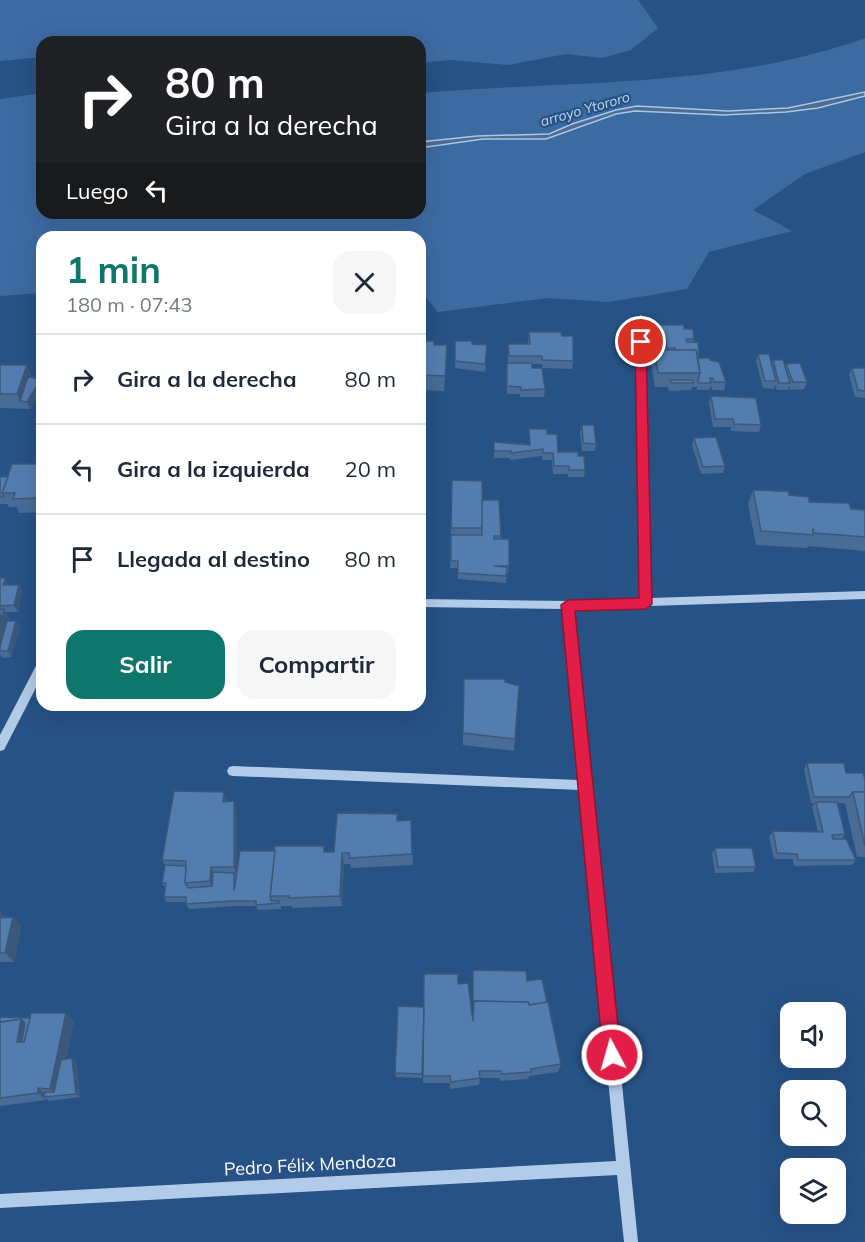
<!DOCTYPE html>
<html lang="es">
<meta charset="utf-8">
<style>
body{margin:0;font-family:Mulish,sans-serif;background:#f6f6f7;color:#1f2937;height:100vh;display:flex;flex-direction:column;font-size:22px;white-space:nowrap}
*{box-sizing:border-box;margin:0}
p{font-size:20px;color:#747a83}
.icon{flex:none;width:33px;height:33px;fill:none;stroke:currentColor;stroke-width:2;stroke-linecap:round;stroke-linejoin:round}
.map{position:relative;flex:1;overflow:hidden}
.details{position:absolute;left:36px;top:231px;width:390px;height:480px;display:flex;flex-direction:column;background:#fff;border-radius:18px;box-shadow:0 6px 24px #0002}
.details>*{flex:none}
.top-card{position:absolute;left:36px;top:36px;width:390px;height:183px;border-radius:18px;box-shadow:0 6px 24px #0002;background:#202124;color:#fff;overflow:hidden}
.fabs{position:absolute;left:780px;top:1002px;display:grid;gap:12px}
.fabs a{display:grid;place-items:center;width:66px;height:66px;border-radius:12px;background:#fff;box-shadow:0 6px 24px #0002;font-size:30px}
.pin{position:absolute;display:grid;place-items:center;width:51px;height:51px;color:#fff;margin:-26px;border:3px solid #fff;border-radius:50%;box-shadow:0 2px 6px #0007}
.me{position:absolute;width:66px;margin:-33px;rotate:354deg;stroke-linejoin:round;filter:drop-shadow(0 0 4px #0008)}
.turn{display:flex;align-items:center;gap:21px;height:126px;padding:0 30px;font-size:27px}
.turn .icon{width:78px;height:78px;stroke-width:2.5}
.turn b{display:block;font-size:42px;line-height:51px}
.then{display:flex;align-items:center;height:57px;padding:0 30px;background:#0003;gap:12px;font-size:22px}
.round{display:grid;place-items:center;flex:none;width:63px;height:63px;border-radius:18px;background:#f6f6f7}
.headline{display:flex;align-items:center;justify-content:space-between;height:102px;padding:0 30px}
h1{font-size:36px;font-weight:700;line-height:45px;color:#0f766e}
.button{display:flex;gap:12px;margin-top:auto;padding:12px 30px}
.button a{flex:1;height:69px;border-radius:18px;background:#0f766e;color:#fff;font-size:24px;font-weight:700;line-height:69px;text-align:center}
.button a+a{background:#f6f6f7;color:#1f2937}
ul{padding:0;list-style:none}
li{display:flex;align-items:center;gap:18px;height:90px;padding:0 30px;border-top:2px solid #e0e1e3}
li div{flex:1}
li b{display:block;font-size:22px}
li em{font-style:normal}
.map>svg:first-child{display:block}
</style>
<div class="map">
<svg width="865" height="1242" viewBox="0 0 865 1242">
<rect width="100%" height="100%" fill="#275286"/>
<g fill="#3c6ba2">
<polygon points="0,0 638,0 658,28 631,50 602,58 566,54 508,65 450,60 420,63 420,42 261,42 257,40 42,42 42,57 0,61"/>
<path d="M865,38v114l-60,22 -52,36 39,21 -83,21 -22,37 -78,13 -61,-4 -110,14 -18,-21v-54h-378v56l-42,3v-197l42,-6v120h378v-120c148,-13 303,-4 445,-55z"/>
</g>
<polygon fill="#4f6c91" stroke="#a7c6e8" stroke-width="1.5" points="865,92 865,96 818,108 786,112 723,115 635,111 616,114 546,139 483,139 420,148 420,142 477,136 549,134 572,124 616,110 637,106 728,111 788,108"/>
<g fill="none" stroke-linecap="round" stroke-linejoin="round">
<g fill="#b2cbe8" fill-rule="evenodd">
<polygon points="641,315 645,318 651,598 865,591 865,599 650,606 646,608 642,607 574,609 638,1242 624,1242 617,1175 0,1208 0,1194 616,1161 580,790 233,776 229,775 227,771 229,767 233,766 579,780 563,609 420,607 420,599 568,601 641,598 637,318"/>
<polygon points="42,660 42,676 4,750 0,751 0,735 38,662"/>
</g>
</g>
<g fill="#486c96" fill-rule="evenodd">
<polygon points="651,325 684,329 694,339 694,342 699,352 698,358 710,360 726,382 724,390 712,390 711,385 709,390 697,390 697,387 692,387 691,390 669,391 668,387 655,387 651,364 654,350 664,350 663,343 651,343 649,332"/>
<path d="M529,332l33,4 11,25 -1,8 -30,-1 3,21 -1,8h-24v-3h-13l-1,-24 1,-7h1v-19h20zM532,364h10v4h-10z"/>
<polygon points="420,341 434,345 447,360 444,391 420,390"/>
<polygon points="455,341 472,344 487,345 485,372 455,368"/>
<polygon points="758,354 772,363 773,360 785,367 786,364 807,382 804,389 790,390 789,386 788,390 777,390 775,385 774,389 763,388 756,361"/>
<polygon points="0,365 32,378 41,379 42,390 30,409 0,408"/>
<polygon points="852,368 865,368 865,398 855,397 849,375"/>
<polygon points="711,396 761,425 759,432 731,431 731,427 713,427 709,403"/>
<polygon points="582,425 596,444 595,451 582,451 580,432"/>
<polygon points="529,429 547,434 558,452 578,456 585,470 584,477 568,477 568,474 553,474 552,460 542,460 542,456 510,460 510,458 494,458 494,442 529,444"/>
<polygon points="694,438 725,466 723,473 701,474 692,445"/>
<polygon points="42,464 42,512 19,513 17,507 9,507 7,504 0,504 0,477 8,477"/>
<polygon points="452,480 482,500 501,536 501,539 509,566 508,573 506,573 506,583 458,579 458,568 450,568"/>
<polygon points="753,490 784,491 789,495 809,502 865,510 865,551 808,546 807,548 756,545 748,504"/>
<polygon points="0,578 9,585 19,585 22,591 18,612 5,612 10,621 16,621 20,628 11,657 2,658 1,655 0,656"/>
<polygon points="463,691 515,739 514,751 463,745"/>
<polygon points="807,763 846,773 865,779 865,857 857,857 845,803 837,803 845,834 842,839 856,860 852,865 794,866 793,859 774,859 769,837 773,831 818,832 812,807 815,803 811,803 804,769"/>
<polygon points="234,801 237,812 237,870 326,852 334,852 397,821 411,820 413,865 351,868 350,864 344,864 342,906 292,908 292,906 281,906 281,909 258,910 256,906 235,906 189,909 186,904 186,902 167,902 164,897 166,888 165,888 162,883 165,865 162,860 228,802"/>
<polygon points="715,848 756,867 753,872 715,873 712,854"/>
<polygon points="0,912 5,918 13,917 21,927 14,962 0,962"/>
<polygon points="473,970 527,981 561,1064 558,1072 529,1076 528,1079 500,1081 500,1078 480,1078 479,1085 450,1089 450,1083 423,1083 423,1076 458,984 473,1018"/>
<polygon points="424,1007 422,1078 396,1077 395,1073"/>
<polygon points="0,1017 74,1021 66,1059 72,1058 76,1062 80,1097 49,1101 46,1099 46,1100 0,1106"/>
</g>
<g fill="#3b587a">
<polygon points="447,345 447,360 444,391 445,376"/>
<polygon points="27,365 33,379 20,401 23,408 17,394"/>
<polygon points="41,379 42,390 30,409 27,402"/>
<polygon points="6,578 9,585 3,585"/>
<polygon points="19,585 22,591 18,612 14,605"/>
<polygon points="4,609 11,623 0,651 0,621"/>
<polygon points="16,621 20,628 11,657 8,651"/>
<polygon points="224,792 228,803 223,802"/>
<polygon points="234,801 237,812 237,878 234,867"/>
<polygon points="342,853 344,864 342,906 340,896"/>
<polygon points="211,867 215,877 214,891 210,881"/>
<polygon points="0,912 7,920 0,923"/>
<polygon points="13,917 21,927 14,962 5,953"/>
<polygon points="66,1013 74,1021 58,1096 50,1089"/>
<polygon points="21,1019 29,1027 27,1045 17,1042"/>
<polygon points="72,1058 76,1062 80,1097 76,1094"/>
<polygon points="38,1088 47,1095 44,1097 46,1099 46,1100 38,1093"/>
</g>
<g fill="#547daf" stroke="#3b587a" stroke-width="1.5">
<polygon points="651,325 684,325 684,329 693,329 694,339 686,339 687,342 698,342 699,352 696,352 696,350 675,350 675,348 667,348 665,336 652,335"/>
<polygon points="529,332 561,332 562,336 573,336 573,361 542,360 542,356 509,356 508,344 530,344"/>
<polygon points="420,341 434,341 434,345 447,345 445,376 420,375"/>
<polygon points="455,341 472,341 472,344 487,345 485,364 455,361"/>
<polygon points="654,350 696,350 700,373 658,373"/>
<polygon points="758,354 769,354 776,381 765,381"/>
<polygon points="698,358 709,358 710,360 719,362 726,382 714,382 713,378 710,378 711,383 699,383 698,380 700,373"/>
<polygon points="773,360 783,360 790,383 779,383"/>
<polygon points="507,363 532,363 532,368 542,368 545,389 521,390 521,387 507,386"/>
<polygon points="800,363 807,382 793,382 786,364"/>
<polygon points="0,365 27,365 17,394 0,394"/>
<polygon points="852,368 865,368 865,391 858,390"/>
<polygon points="28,377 41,379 27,402 20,401"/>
<polygon points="670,380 693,380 693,383 671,383"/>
<polygon points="711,396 756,398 761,425 734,424 733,419 715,419"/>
<polygon points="582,425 594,425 596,444 583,443"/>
<polygon points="529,429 547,429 547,434 557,434 558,452 578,452 578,456 584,456 585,470 569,470 569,466 554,466 553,453 543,453 543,449 511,453 511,451 494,451 494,442 530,445"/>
<polygon points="716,437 725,466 703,467 694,438"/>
<polygon points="12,464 42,464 42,498 13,499 15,493 2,493"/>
<polygon points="0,477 8,477 2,493 4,497 0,497"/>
<polygon points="452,480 482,481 483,528 451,528"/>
<polygon points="753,490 788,491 789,495 809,497 809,502 849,503 851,509 865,510 865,537 814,533 813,528 813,535 761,531"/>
<polygon points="774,490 783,490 784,491 774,491"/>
<polygon points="482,500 499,500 501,536 494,536 494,539 509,539 509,566 494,566 507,567 506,576 458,573 458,561 451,561 451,535 482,535"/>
<polygon points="0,578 6,578 3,585 19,585 14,605 0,606"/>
<polygon points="0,609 4,609 0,621"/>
<polygon points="7,621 16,621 8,651 0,651 0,646"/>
<polygon points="464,679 505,679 505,682 519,686 515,739 463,733"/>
<polygon points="807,763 844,763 846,773 863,773 865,779 865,792 853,792 849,797 814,797"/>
<polygon points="174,791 224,792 223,802 234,801 234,867 211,867 210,881 185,883 186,861 162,860"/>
<polygon points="853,792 865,792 865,846"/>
<polygon points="816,802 837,802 845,834 832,835 833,839 846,839 856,860 798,860 797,854 777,853 773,831 823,832"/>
<polygon points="337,813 397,814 397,821 411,820 412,854 350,858 349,853 342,853 340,896 289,898 289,896 270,896 275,846 324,846 324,852 334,852"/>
<polygon points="715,848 752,848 756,867 718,867"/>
<polygon points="240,851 275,851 270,896 271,901 279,901 279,903 256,905 256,901 233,901 186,904 186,897 164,897 166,883 162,883 165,865 186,866 185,883 188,888 212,886 213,872 234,873 234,891"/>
<polygon points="13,917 5,953 0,953 0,918"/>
<polygon points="473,970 526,971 527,981 542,979 547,1002 529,1005 528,1002 474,1001 473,1005"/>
<polygon points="424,974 458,974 458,984 468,983 473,1021 474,1001 528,1002 529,1005 548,1002 561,1064 531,1069 531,1072 502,1074 501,1071 479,1071 480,1078 451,1082 450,1076 423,1076"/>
<polygon points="398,1006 424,1007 422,1074 395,1073"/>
<polygon points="31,1013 66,1013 50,1089 38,1088 38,1093 0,1098 0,1022 21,1019 17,1042 24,1042"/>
<polygon points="0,1017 30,1018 24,1042 22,1042 25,1023 21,1019 0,1022"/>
<polygon points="72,1058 76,1094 44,1097 45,1092 54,1092 61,1060"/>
</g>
<polygon fill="#e11d48" stroke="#92132f" stroke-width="1.5" points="641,339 646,342 652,604 646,609 575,611 621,1055 618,1061 612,1064 605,1061 603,1055 561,605 568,600 639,598 635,342"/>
<g text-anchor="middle" stroke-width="4.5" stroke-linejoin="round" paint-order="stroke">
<g font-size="14" font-style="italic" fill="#bed5ef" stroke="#275286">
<text transform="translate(585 109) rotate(-16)" y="5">arroyo Ytororo</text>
</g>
<g font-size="18" fill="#fff" stroke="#275286">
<text transform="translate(310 1165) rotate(-3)" y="6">Pedro Félix Mendoza</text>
</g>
</g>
</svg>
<div class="fabs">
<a><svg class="icon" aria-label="sound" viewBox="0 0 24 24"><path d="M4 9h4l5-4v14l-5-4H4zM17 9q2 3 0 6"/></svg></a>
<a><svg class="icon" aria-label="search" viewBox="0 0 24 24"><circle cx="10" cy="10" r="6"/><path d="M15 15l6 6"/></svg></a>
<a><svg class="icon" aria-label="layers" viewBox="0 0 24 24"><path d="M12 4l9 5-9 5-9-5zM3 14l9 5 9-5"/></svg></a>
</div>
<div class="pin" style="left:641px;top:342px;background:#d93025"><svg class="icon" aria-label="arrive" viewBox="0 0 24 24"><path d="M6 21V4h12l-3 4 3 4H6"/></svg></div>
<svg class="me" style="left:612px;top:1055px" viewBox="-20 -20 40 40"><circle r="17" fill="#e11d48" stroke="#fff" stroke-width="3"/><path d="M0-11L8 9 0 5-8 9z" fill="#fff"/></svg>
<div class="top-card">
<div class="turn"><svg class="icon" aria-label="right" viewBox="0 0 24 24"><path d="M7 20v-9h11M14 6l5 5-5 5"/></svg><div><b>80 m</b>Gira a la derecha</div></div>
<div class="then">Luego<svg class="icon" aria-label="left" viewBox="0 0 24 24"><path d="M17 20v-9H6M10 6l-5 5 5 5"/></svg></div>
</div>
<section class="details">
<div class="headline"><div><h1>1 min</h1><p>180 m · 07:43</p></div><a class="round"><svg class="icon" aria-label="close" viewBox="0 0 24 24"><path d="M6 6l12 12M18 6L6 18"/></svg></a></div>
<ul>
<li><svg class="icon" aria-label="right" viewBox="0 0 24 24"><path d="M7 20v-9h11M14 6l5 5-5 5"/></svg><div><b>Gira a la derecha</b></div><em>80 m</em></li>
<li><svg class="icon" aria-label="left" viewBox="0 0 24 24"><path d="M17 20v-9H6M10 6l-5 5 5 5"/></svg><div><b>Gira a la izquierda</b></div><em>20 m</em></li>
<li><svg class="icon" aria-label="arrive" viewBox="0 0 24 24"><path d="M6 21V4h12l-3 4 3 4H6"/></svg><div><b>Llegada al destino</b></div><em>80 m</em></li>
</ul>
<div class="button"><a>Salir</a><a>Compartir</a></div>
</section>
</div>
